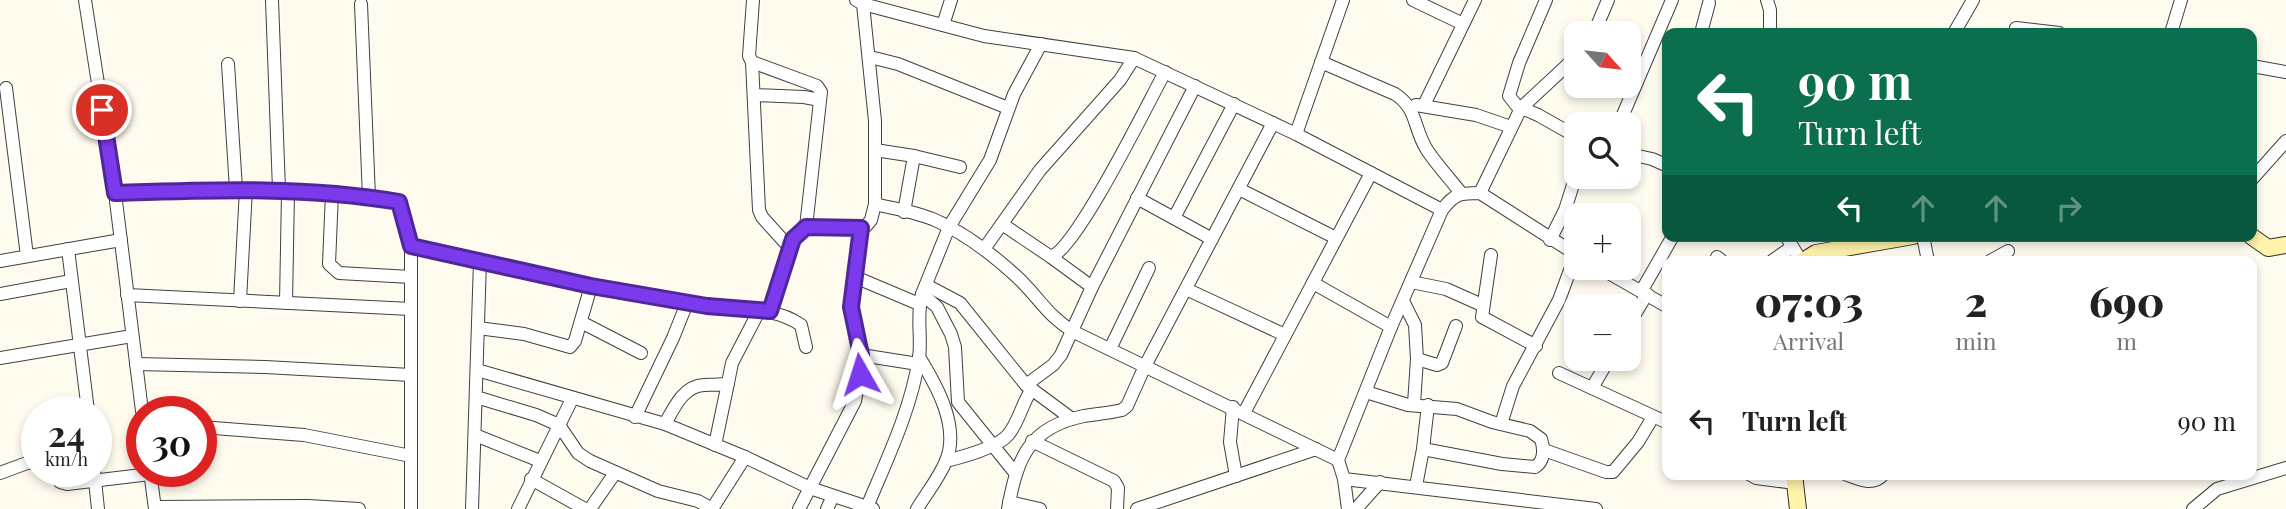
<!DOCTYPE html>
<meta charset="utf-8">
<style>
body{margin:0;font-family:"Playfair Display",serif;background:#f6f6f6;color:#222;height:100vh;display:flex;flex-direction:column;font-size:26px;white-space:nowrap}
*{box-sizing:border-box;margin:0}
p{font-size:23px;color:#767676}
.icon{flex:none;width:38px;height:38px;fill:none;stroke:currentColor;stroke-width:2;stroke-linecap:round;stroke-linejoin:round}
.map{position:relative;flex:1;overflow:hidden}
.sheet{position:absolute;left:1662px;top:256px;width:595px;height:224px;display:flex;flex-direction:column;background:#fff;border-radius:14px;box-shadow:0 4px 10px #0003}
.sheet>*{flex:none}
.hud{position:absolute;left:1662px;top:28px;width:595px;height:214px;border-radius:14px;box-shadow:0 4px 10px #0003;background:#0b6e4f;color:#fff;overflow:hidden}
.needle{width:46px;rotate:117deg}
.buttons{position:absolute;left:1564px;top:21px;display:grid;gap:14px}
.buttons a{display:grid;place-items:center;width:77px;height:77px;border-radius:14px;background:#fff;box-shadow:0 4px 10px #0003;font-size:35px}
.speed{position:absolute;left:21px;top:396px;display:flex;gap:14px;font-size:35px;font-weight:700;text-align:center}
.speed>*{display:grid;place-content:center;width:91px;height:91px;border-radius:50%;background:#fff;box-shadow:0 4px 10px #0003;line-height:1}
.speed small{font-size:18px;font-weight:400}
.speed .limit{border:10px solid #d22;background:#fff;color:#111}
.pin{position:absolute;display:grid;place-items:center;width:60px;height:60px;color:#fff;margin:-30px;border:4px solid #fff;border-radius:50%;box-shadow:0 2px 7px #0007}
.me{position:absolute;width:77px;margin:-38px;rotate:354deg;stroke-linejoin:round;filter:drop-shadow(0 0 5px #0008)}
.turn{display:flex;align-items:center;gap:24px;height:147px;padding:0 21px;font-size:32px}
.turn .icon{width:91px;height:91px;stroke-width:2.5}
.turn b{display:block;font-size:49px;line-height:60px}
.lanes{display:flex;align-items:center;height:66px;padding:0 21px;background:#0003;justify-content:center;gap:35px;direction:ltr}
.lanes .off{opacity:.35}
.eta{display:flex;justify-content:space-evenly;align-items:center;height:119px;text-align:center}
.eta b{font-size:42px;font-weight:800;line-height:49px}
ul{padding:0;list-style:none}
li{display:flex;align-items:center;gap:21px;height:91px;padding:0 21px}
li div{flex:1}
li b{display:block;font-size:26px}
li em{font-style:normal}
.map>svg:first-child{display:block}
</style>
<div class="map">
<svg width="2286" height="509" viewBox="0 0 2286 509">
<rect width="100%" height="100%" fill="#fffbee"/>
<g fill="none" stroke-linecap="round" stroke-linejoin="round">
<g stroke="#404040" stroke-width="14">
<g id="street">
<polyline points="85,0 115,193 142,411"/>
<polyline points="272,0 279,190"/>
<polyline points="753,0 749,56 752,62 817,86 821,92 806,227"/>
<polyline points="856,0 863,4 984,36 1134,58 1296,134 1442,210"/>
<polyline points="1413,0 1463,24"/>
<polyline points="1546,0 1519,63 1509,96 1517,106 1538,115 1577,137"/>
<polyline points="1767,0 1770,10 1770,33"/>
<polyline points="361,4 369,197"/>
<polyline points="943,25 951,0"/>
<polyline points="2016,28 2059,33"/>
<polyline points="1594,33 1608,0"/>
<polyline points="1701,33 1709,3"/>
<polyline points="1954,33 1973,0"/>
<polyline points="2171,33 2181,0"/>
<polyline points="870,57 898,64 1008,108"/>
<polyline points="752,62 759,210 762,217 790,248"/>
<path d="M1321,62l74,32c23,15 18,34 32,56 10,15 23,29 34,43"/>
<polyline points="228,64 236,189"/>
<polyline points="2252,66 2286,72"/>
<polyline points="6,88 27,256"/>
<polyline points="754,95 804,97 820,100"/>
<polyline points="1416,105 1476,115 1511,127"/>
<polyline points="1424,105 1475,0"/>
<polyline points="1619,124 1672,0"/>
<polyline points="1296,134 1343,0"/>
<polyline points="875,150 914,156 960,167"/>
<polyline points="1629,154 1652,159 1668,166"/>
<polyline points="2252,179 2286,141"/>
<polyline points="1239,189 1336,238"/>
<path d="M115,193c95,-3 190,-7 284,9l12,44"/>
<polyline points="332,193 329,264 339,273 411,277"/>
<polyline points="1480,193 1521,108 1577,56"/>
<polyline points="1137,198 1212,239"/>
<path d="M875,204c20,5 43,8 62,17 29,13 56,34 79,55 22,20 31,40 58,56l264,128"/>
<polyline points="904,212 914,156"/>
<polyline points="1174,218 1234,104"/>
<path d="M1002,224l49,33c26,-9 97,-154 114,-185"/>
<polyline points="1786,236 1801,261"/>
<polyline points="1923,236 1928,261"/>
<polyline points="1550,240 1565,210 1577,172"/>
<polyline points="68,249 88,411"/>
<polyline points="984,249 1040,170 1120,80 1134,58"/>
<polyline points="1491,255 1482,317 1536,346"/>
<polyline points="1051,257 1092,287"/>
<polyline points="1717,257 1722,261"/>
<polyline points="0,261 121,240"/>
<polyline points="1772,261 1792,247"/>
<polyline points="1990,261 2008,251"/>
<polyline points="1600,268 1668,307"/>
<polyline points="855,277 919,304"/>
<polyline points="1411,282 1446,289 1482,305"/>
<polyline points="1313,283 1391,327"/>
<polyline points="926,285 960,303 1026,385 1072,419"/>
<polyline points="1186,289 1285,335"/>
<polyline points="1642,290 1673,236"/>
<polyline points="0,294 71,281"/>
<polyline points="922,294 937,307 951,334 955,347 958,402 1016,474"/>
<polyline points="127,295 411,309"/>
<polyline points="240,301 246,189"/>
<polyline points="1403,301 1415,325 1417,359 1414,404"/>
<polyline points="286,303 288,192"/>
<polyline points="770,311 794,239 806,227 861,228 866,226 871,220 875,204 875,121 863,4"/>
<polyline points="581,322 641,353"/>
<polyline points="1629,324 1647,294"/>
<polyline points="478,328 524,334 570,347 575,341 591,286"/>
<polyline points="1110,349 1149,268"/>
<polyline points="861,355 918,364"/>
<polyline points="0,358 132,336"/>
<polyline points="1417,359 1437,365 1442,363 1456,326"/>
<polyline points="136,364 265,367 411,375"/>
<polyline points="477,370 665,424"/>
<polyline points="1559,373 1668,423"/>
<polyline points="1026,385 1053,365 1061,355 1092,287 1195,86"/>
<polyline points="1592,388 1609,359"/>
<path d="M1366,392l42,13 49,4 35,13 38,9 11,8c3,9 4,22 -6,28l-33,-3 -79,-15"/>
<polyline points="476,397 536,415 559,425 578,453 590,461 658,491 698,501 712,509"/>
<polyline points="1233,407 1230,442 1236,476"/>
<polyline points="1244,413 1371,173"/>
<polyline points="635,417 673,338 687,303"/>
<polyline points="1501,424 1513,386 1559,300 1576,254"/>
<polyline points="201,427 304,435 411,456"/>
<polyline points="475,435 540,461"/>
<polyline points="1032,441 1114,481 1118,488 1117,509"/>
<polyline points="715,445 728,383"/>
<polyline points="1544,450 1606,472 1613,472 1638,442 1653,417"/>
<polyline points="745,457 810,488 873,509"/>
<path d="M946,461c16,-4 51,-13 62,-26 11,-13 14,-32 24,-46"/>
<polyline points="53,471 60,482 67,484 150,474"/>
<polyline points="94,471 98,509"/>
<polyline points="150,471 155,509"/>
<polyline points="0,473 27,463 37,462"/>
<polyline points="1749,474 1756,478 1795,483"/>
<path d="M1845,474c14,5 27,13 39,0"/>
<polyline points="531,479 585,509"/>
<polyline points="1344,479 1596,509"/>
<polyline points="1416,486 1423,449 1428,405"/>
<polyline points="1009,502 1040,509"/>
<polyline points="155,507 308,506 359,509"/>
<path d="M867,507c20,-48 44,-97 52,-149 3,-21 -3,-43 3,-64l27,-67 41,-67 24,-66 27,-50"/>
<polyline points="411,509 411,246 480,261"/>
<path d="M472,509l8,-248c74,17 148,32 222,45 34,5 70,-1 99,19l5,22"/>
<polyline points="518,509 572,399"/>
<polyline points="590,509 615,473"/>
<path d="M712,509l33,-52 -80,-33c9,-16 18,-38 39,-39 9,-1 15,1 24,-2l4,-20 27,-52"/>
<polyline points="799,509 855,401 860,374 861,355 851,307 861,228"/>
<polyline points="827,509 833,496"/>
<path d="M917,509c9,-15 22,-31 29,-48 14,-34 -9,-75 -27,-104"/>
<path d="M1008,509c9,-51 21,-82 76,-93 13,-2 26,-3 38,-6l5,-4 18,-40 128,-243"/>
<polyline points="1137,509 1316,449"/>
<path d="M1348,509l-4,-30 -6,-19 53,-133 51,-117c13,-17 18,-17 38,-17l97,62"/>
<polyline points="1356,509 1380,482"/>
<polyline points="2193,509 2217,489 2286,468"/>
</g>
</g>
<g stroke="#2f2f2f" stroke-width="18">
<g id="secondary">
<polyline points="2251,236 2268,248 2286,245"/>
<polyline points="1803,261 1816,253 1913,236"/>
<polyline points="1794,474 1798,509"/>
</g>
</g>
<use href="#street" stroke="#fff" stroke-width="12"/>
<use href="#secondary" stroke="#fff2a9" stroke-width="16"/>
</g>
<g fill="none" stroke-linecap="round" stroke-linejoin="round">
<g stroke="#51269a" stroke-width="18">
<path id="route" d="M102,110l13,83c95,-3 190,-7 284,9l12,44 180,40 116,20 63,5 23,-72 13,-12 55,1 -10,79 10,48 -1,19"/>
</g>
<use href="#route" stroke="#7c3aed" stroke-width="12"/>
</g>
</svg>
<div class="buttons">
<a><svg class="needle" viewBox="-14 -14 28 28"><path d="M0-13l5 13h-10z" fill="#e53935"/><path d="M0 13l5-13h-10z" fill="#767676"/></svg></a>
<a><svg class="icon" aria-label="search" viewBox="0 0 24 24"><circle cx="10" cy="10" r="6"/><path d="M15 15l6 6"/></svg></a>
<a>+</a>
<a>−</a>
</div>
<div class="speed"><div>24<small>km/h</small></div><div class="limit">30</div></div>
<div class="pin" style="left:102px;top:110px;background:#d93025"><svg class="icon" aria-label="arrive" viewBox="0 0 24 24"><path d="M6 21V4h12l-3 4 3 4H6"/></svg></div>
<svg class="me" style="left:860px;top:374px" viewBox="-20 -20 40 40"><path d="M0-17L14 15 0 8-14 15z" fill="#7c3aed" stroke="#fff" stroke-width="4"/></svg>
<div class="hud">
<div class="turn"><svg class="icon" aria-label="left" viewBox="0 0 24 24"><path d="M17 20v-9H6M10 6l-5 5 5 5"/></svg><div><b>90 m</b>Turn left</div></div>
<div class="lanes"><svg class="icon" aria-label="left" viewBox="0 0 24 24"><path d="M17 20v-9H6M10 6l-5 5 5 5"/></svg><svg class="icon off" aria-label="ahead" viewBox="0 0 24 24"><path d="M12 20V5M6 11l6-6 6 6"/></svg><svg class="icon off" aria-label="ahead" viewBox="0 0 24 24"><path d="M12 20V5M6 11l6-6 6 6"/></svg><svg class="icon off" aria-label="right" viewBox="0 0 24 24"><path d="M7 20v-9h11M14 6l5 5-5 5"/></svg></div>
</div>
<section class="sheet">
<div class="eta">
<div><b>07:03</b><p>Arrival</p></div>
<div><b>2</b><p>min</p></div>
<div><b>690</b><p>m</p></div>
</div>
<ul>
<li><svg class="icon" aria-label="left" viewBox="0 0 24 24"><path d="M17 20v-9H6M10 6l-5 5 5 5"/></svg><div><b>Turn left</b></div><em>90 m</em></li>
</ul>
</section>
</div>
